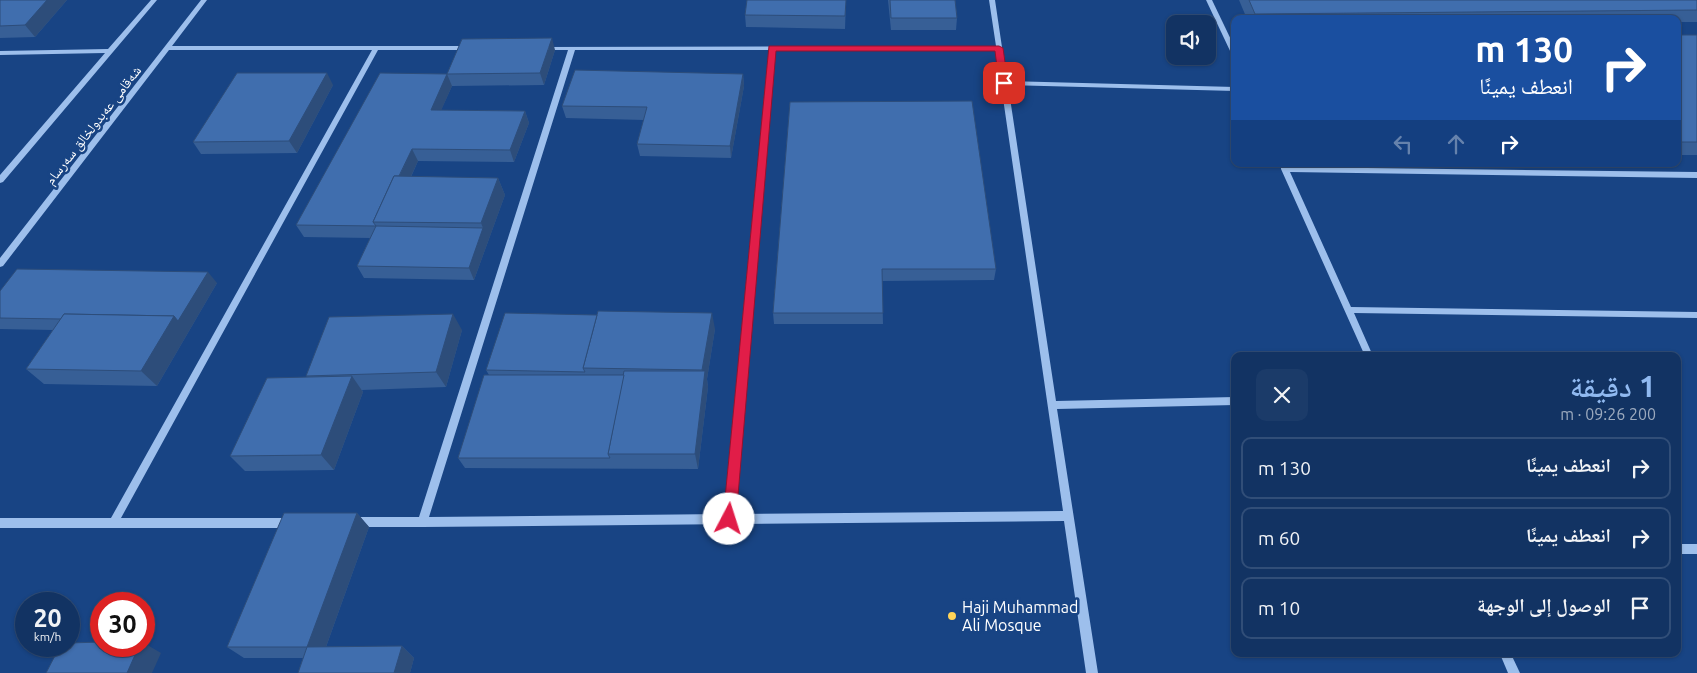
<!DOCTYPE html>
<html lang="ar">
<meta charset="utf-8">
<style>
body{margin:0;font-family:Ubuntu,"Noto Naskh Arabic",sans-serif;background:#1b3b69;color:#f1f3f6;direction:rtl;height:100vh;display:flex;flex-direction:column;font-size:19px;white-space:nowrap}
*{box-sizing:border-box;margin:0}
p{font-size:16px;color:#9caabe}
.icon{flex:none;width:28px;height:28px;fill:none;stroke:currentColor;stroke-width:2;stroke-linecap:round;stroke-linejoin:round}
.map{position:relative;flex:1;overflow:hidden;direction:ltr}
.sheet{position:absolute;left:1231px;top:352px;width:450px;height:305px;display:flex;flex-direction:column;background:#123363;border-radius:10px;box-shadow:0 1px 4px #0004,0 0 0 1px #314e78;direction:rtl}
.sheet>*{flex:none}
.guide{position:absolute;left:1231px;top:15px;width:450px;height:152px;border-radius:10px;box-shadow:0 1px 4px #0004,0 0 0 1px #314e78;direction:rtl;background:#1a4fa0;color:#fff;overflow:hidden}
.tools{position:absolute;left:1166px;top:15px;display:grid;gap:10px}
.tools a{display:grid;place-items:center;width:50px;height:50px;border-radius:10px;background:#123363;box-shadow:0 1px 4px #0004,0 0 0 1px #314e78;font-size:25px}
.speed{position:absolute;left:15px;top:592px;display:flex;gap:10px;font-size:25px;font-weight:700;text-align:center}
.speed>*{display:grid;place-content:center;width:65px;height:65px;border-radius:50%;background:#123363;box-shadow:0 1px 4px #0004,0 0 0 1px #314e78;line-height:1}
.speed small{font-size:12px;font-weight:400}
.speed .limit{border:8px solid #d22;background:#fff;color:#111}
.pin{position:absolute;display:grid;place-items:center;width:42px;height:42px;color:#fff;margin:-21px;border-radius:10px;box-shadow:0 2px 8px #0006}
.me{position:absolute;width:55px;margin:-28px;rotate:5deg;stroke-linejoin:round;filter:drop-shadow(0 0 4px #0008)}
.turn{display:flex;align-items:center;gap:18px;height:105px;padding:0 25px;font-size:22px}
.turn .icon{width:65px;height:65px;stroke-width:2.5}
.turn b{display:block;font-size:35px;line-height:42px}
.lanes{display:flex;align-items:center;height:48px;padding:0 25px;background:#0003;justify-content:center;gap:25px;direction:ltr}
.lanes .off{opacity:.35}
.round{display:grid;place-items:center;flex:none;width:52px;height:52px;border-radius:10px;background:#1b3b69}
.head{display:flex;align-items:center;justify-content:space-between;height:85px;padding:0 25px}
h1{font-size:30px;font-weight:600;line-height:38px;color:#90b9f0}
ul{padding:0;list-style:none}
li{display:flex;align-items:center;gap:15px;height:62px;margin:0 10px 8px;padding:0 15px;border:2px solid #314e78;border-radius:10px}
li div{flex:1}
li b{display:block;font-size:19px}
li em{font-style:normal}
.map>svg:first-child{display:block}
</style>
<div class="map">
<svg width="1697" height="673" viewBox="0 0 1697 673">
<rect width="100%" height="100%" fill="#184484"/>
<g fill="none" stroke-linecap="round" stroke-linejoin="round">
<g fill="#9dbfec" fill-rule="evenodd">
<polygon points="151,0 157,0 3,182 0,183 0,175 105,53 0,55 0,51 108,49"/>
<polygon points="201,0 207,0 172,46 469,46 472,48 469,50 378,50 121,518 291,518 295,520 296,523 295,526 291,528 0,528 0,518 111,518 372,50 169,50 3,266 0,267 0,258"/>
<path d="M989,0h6l12,81 228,6v4l-227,-6 48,316 179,-4v8l-178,4 41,264h-12l-22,-152 -642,6h-68l-4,-2 -1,-3 1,-3 4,-2h65l149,-467h-24l-3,-2 1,-1 454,-1zM575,50h194l-45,464 -295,3zM775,50h221l67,461 -329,3z"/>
<polygon points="1206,0 1212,0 1235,48 1235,57 1232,55"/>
<polygon points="1281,164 1287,164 1288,167 1697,172 1697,178 1290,172 1351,307 1697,312 1697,318 1354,313 1373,356 1365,356 1281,169"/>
<rect x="1678" y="544" width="19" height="10"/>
<polygon points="1500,654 1511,654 1520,673 1508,673"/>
</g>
</g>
<g fill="#375f96">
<polygon points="0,0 67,0 35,37 0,38"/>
<polygon points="747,0 846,0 845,29 746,27 745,15"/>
<polygon points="888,0 955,0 957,18 956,30 891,30"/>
<polygon points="1239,0 1697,0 1697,22 1678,22 1678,19 1247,19"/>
<rect x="1678" y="35" width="19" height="120"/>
<polygon points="555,50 544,85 452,86 441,110 525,111 529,123 514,162 418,161 411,177 498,178 505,195 474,280 364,278 357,266 370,238 304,237 296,225 447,74"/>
<polygon points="743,74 744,86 731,158 640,156 637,144 644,120 566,118 562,106"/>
<polygon points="333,85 297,153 201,154 193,142"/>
<polygon points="790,102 996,269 994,280 882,281 883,324 774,324 773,313"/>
<polygon points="217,283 157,386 44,384 26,369 53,330 0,329 0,291"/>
<polygon points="715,329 707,379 708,387 698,469 465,468 458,458 489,375 486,370"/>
<polygon points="462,330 446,387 362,390 363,392 334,470 245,471 230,456 307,377 306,376"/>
<polygon points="357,513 369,527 326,647 402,646 414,658 410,673 298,673 303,658 244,658 227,647"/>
</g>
<g fill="#2d4d7a">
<polygon points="47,0 67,0 35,37 25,25"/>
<polygon points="552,38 555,50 544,85 540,73"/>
<polygon points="327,73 333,85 297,153 289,141"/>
<polygon points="447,74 452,86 436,122 431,110"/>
<polygon points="743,74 744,86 731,158 730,146"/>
<polygon points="525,111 529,123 514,162 510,150"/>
<polygon points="412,149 418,161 390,222 378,222"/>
<polygon points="498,178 505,195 474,280 469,268 483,228 481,223"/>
<polygon points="208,272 217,283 157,386 141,371 174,316"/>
<polygon points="712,313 715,329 707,379 708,387 698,469 695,454 704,379 702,370"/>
<polygon points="453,314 462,330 446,387 436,372"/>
<polygon points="352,376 363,392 334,470 321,455"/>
<polygon points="357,513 369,527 322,658 307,647"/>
<polygon points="144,643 161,653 152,673 127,673 139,646 144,646"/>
<polygon points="402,646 414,658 410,673 394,673"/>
</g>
<g fill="#406eae" stroke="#2d4d7a">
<polygon points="0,0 47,0 25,25 0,26"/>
<polygon points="747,0 846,0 845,16 745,15"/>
<polygon points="890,0 955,0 957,18 891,18"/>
<polygon points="1249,0 1697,0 1697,10 1255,14"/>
<rect x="1678" y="35" width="19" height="107"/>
<polygon points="552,38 540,73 447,74 462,39"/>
<polygon points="575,70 743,74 730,146 637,144 647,107 562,106"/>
<polygon points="237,73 327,73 289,141 193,142"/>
<polygon points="380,73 447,74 431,110 525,111 510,150 412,149 399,176 394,176 373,222 376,226 483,228 469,268 357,266 376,226 296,225"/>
<polygon points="972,101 996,269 882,269 883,313 773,313 790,102"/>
<polygon points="394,176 498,178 481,223 373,222"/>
<polygon points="17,269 208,272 178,321 174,316 64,314 61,319 0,318 0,291"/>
<polygon points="598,311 712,313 702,370 583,368"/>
<polygon points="505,313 597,315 583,368 585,372 486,370"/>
<polygon points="64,314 174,316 141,371 26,369"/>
<polygon points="453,314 436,372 306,376 329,317"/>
<polygon points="624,371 705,371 695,454 608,454"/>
<polygon points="484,375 624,375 608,454 610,458 458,458"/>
<polygon points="352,376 321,455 230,456 267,378"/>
<polygon points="284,513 357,513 307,647 227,647"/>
<polygon points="101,642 101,646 139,646 127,673 46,673 60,646 69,646 69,643"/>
<polygon points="402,646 394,673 298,673 307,647"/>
</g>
<polygon fill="#e11d48" stroke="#92132f" points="769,46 999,46 1003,48 1008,83 1004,85 999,83 995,51 776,51 736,519 734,523 729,525 725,523 723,519"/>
<circle fill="#ffd458" stroke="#184484" stroke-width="2" cx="952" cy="616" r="5"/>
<g text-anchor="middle" stroke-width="5" stroke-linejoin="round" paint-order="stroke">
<g font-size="14" fill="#fff" stroke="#184484">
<text transform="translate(93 125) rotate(-52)" y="5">شەقامی عەبدولخالق سەرسام</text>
</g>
<g font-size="16" fill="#fff" stroke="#184484" text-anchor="start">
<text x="962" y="613">Haji Muhammad<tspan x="962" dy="18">Ali Mosque</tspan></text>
</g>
</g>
</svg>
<div class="tools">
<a><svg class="icon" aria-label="sound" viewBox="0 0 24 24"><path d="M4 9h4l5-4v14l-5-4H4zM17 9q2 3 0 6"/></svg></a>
</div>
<div class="speed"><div>20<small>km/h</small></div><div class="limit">30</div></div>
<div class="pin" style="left:1004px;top:83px;background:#d93025"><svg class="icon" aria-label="arrive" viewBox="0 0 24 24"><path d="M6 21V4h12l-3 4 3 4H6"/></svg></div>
<svg class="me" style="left:729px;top:519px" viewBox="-20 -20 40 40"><circle r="19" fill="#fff"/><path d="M0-13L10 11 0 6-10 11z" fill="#e11d48"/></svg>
<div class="guide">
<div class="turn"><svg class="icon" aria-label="right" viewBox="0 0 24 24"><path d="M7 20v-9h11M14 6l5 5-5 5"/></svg><div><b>130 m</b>انعطف يمينًا</div></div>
<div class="lanes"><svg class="icon off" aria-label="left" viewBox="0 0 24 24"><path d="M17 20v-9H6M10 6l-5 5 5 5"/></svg><svg class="icon off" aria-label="ahead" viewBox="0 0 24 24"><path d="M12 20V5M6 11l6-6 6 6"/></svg><svg class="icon" aria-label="right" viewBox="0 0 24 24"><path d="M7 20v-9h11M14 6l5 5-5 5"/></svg></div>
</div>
<section class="sheet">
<div class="head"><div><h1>1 دقيقة</h1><p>200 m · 09:26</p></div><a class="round"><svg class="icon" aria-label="close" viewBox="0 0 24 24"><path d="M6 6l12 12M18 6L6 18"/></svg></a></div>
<ul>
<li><svg class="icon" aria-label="right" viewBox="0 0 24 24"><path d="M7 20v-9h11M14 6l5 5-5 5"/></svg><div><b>انعطف يمينًا</b></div><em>130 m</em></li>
<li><svg class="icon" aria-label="right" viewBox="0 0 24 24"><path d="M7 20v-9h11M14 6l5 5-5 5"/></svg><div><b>انعطف يمينًا</b></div><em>60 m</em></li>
<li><svg class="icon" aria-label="arrive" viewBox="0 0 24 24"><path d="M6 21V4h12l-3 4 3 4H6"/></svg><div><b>الوصول إلى الوجهة</b></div><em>10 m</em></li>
</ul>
</section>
</div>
